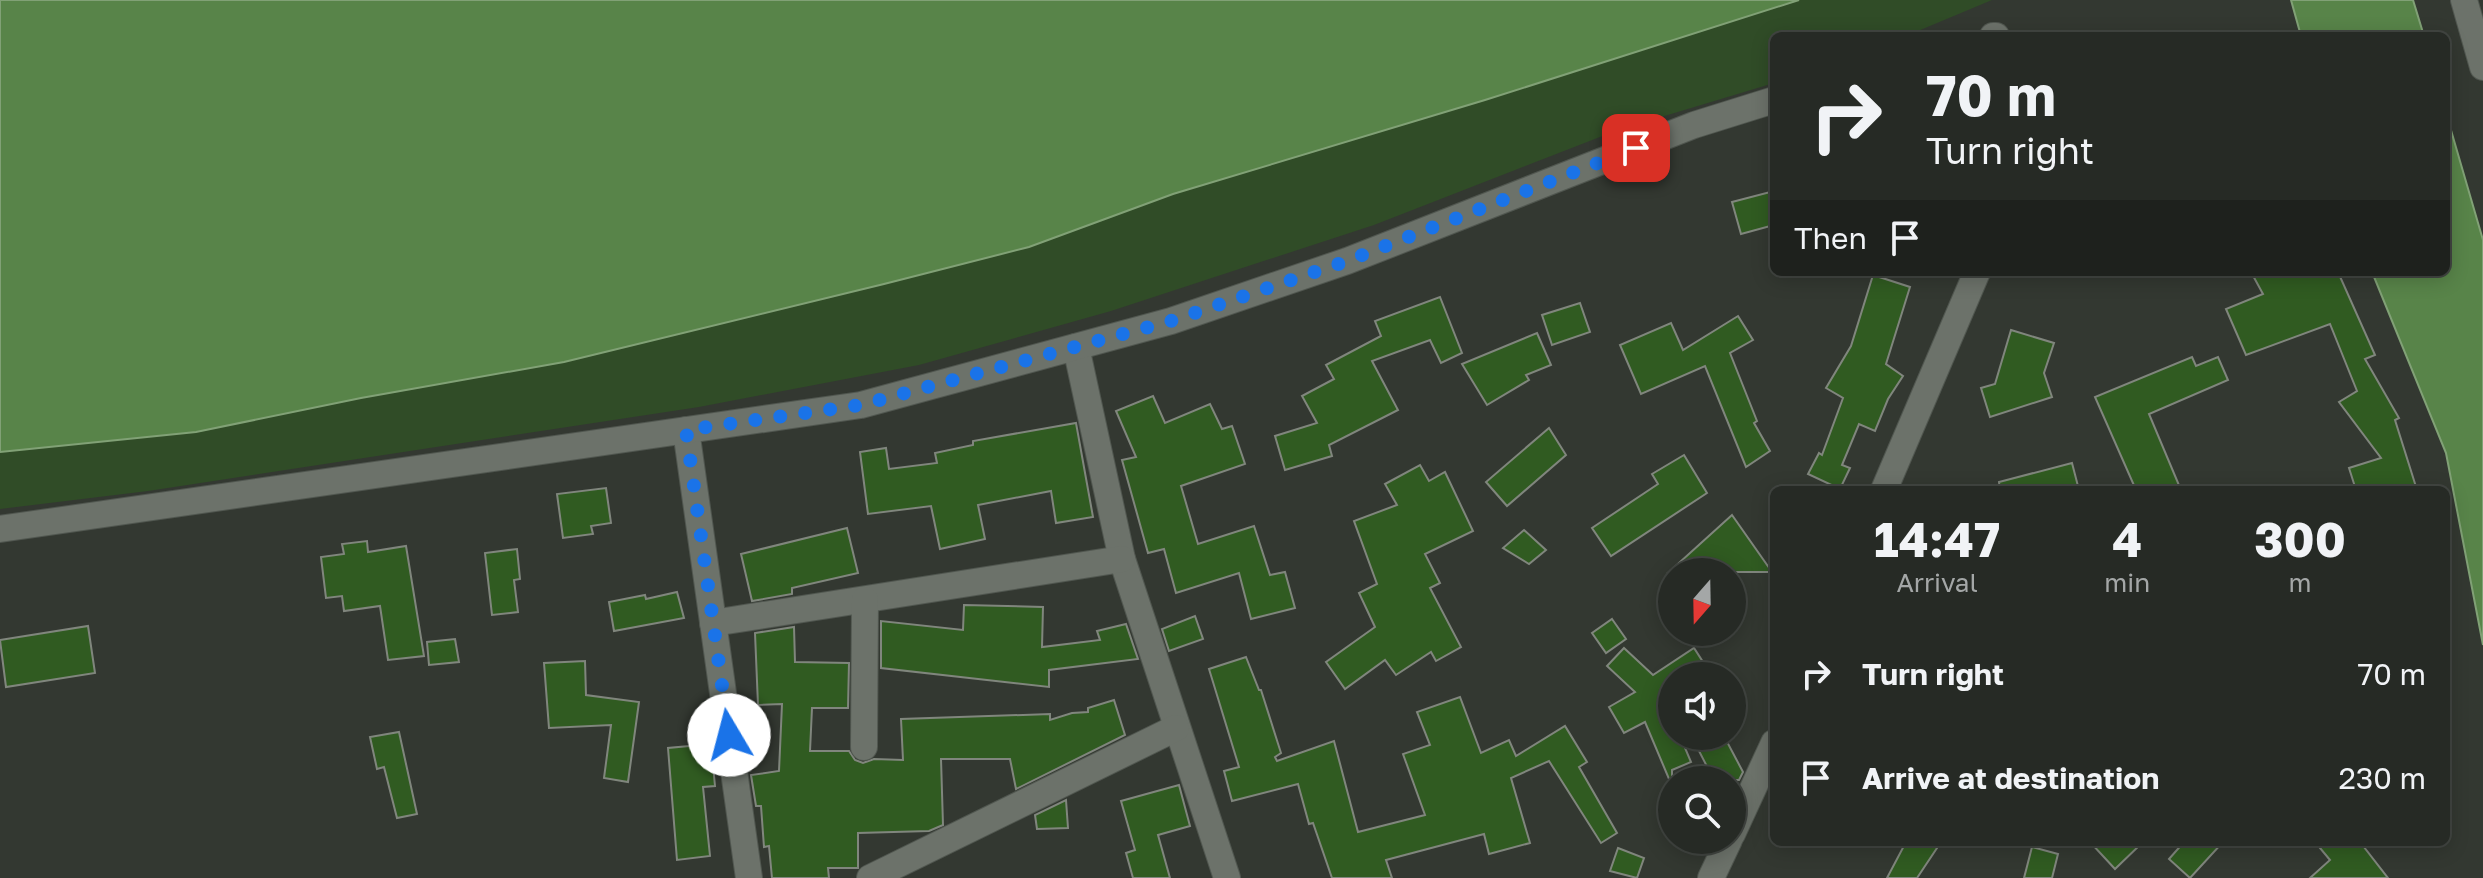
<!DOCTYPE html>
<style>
body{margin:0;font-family:"Golos Text",sans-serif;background:#2e322d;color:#f1f3f6;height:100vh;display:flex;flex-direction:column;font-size:30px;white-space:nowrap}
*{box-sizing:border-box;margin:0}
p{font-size:26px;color:#a4a7a7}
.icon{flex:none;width:44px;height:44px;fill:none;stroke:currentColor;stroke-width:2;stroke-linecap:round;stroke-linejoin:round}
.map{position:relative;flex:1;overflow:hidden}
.details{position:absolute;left:1770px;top:486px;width:680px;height:360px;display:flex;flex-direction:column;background:#262a25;border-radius:12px;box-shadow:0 4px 20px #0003,0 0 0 2px #424642}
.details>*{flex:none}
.banner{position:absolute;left:1770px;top:32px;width:680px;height:244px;border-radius:12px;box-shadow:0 4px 20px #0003,0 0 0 2px #424642;background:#262a25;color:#f1f3f6;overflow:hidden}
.needle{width:52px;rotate:200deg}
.controls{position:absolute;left:1658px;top:558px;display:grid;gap:16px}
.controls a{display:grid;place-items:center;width:88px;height:88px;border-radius:50%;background:#262a25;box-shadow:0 4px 20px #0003,0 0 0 2px #424642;font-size:40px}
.pin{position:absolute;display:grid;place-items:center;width:68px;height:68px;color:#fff;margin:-34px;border-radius:16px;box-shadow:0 4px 12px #0006}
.me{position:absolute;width:88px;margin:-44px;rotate:352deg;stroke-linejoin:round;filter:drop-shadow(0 0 6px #0008)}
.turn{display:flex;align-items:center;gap:28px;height:168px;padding:0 24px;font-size:36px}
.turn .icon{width:104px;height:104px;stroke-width:2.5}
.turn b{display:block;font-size:56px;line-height:68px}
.then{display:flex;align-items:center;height:76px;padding:0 24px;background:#0003;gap:16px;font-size:30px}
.eta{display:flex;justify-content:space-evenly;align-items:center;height:136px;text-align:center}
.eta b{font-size:48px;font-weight:700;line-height:56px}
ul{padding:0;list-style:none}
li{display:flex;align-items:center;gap:24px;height:104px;padding:0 24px}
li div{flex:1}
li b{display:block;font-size:30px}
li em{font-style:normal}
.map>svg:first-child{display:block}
</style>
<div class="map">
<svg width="2483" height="878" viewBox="0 0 2483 878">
<rect width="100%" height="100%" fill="#333831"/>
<polygon fill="#304c27" points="1799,0 1992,0 1906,36 1774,36 1774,83 1618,130 1374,225 1111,311 919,365 699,407 148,491 0,509 0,452 196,432 361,398 564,362 884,284 1029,247 1173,194 1485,100"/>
<g fill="#588449" stroke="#81a176" stroke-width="2">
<polygon points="0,0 1799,0 1485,100 1173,194 1029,247 884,284 564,362 361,398 196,432 0,452"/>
<polygon points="2291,0 2413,0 2424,36 2301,36"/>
<polygon points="2446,113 2483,240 2483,645 2446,453 2372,272 2446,272"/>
</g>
<g fill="#305b21" stroke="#80867d" stroke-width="2">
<polygon points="1774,191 1774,225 1741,234 1732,202"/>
<polygon points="2251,272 2338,272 2375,355 2365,359 2399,418 2395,420 2417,490 2404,490 2402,487 2391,490 2356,490 2349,468 2381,458 2339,402 2357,391 2330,324 2246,355 2226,309 2263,294"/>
<polygon points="1873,275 1910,287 1886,364 1903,376 1888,399 1875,431 1859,424 1842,465 1850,468 1840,489 1808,474 1819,453 1822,455 1843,398 1826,388 1851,346"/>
<polygon points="1440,297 1462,353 1441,363 1430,340 1372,361 1398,410 1329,445 1332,456 1285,470 1275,436 1317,423 1302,396 1334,379 1326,365 1381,336 1375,321"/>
<polygon points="1580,303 1590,332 1552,345 1542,315"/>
<polygon points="1738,316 1753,340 1730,353 1757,421 1754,423 1770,451 1746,467 1705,366 1641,394 1620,345 1671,323 1683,350"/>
<polygon points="2011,330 2054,343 2044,373 2052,397 1990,417 1981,388 1995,384"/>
<polygon points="1537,333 1551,365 1526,375 1529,380 1487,405 1462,364"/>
<polygon points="2192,357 2196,366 2218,357 2228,380 2149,414 2181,490 2136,490 2095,397"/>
<polygon points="1153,396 1165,423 1210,404 1222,429 1232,426 1245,464 1181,486 1198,544 1254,526 1270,575 1285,572 1295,608 1251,619 1239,573 1176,593 1164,549 1148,553 1122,460 1136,457 1116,411"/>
<polygon points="1076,423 1093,517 1056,523 1051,491 978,505 985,539 940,549 931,506 868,514 860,452 886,448 889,469 937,463 935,453 973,445 973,441"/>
<polygon points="1549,428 1566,455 1507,506 1486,482"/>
<polygon points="1684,455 1707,493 1611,556 1592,528 1658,484 1652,474"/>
<polygon points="2072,463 2079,490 2000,490 1999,482"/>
<polygon points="1420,465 1429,481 1445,472 1473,531 1425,554 1440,583 1430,588 1461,647 1436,661 1431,652 1396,675 1385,660 1345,689 1326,662 1375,627 1359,593 1377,584 1354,521 1397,505 1385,484"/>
<polygon points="606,488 611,523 591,526 593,534 563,538 557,494"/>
<polygon points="1732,515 1772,572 1669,572"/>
<polygon points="847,528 858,573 792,588 792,594 752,601 741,554"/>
<polygon points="1524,530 1546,550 1529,564 1503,548"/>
<polygon points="367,541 368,552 406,546 424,656 388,660 380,606 344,611 342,596 326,598 321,557 344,554 342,544"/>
<polygon points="517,549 520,579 514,580 518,612 492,615 485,553"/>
<polygon points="677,592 684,618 614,631 609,602 645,595 646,599"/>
<polygon points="964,605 1043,607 1042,647 1100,640 1097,631 1126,624 1138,659 1049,670 1049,687 881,668 881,621 963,630"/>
<polygon points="1195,616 1203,639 1169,651 1162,629"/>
<polygon points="1612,619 1626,639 1606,653 1592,633"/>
<polygon points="88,626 95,673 6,687 0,640"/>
<polygon points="794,627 795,662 849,663 848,708 812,708 810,751 849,751 855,760 863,763 874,759 903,760 901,719 1050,714 1050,720 1072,713 1088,712 1088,708 1114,700 1125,735 1016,789 1010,759 941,759 943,825 929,831 858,833 858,868 828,868 829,878 772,878 769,846 764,847 761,806 756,806 751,775 779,771 782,704 758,705 755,633"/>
<polygon points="455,639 459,662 429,665 427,642"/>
<polygon points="1624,648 1653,675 1694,648 1712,676 1672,676 1672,736 1680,736 1691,762 1672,770 1672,786 1645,722 1624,733 1609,707 1635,692 1607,666"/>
<polygon points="1246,657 1259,690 1261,690 1281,753 1275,757 1277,761 1334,741 1358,832 1425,815 1403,754 1430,745 1417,712 1460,697 1481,753 1509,740 1516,756 1565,726 1587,762 1579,767 1617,833 1601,843 1549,761 1511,778 1530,843 1489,854 1484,834 1386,860 1392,878 1332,878 1313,823 1309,824 1298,784 1232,801 1224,771 1239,767 1209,669"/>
<polygon points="585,661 586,695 639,702 628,782 604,778 611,725 549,728 544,663"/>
<polygon points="399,732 417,814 397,818 384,767 377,769 370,737"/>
<polygon points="1725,738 1743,772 1739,780 1714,780 1699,751"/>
<polygon points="711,744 715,786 703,787 710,856 677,860 668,748"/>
<polygon points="1179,785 1190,826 1158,835 1170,878 1133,878 1126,853 1135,850 1121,801"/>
<polygon points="1066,800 1068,828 1037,829 1035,815"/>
<polygon points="1906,842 1941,842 1917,878 1887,878"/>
<polygon points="2090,842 2143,842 2115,869"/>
<polygon points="2184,842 2223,842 2190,878 2169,859"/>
<polygon points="2315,842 2360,842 2388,878 2310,878 2330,860"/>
<polygon points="2032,847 2058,854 2052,878 2024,878"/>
<polygon points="1618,848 1644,858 1637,878 1610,871"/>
</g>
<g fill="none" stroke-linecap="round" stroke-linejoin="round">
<g stroke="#515750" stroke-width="28">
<g id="minor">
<polyline points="2464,0 2483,67"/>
<polyline points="1993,36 1996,36"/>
<polyline points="1076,347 1122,559 1227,878"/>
<polyline points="686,430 749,878"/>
<polyline points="1884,490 1977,272"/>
<polyline points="0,529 861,405 1171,321 1347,261 1694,125 1774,100"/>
<polyline points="713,623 1122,559"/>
<polyline points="864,747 865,600"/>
<polyline points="1732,834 1774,743"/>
<polyline points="870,878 1176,728"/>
<polyline points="1711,878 1729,840"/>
</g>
</g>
<use href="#minor" stroke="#6c726a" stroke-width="26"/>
</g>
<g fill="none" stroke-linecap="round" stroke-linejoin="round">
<polyline stroke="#1a73e8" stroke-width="14" stroke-dasharray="0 25.2" points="729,735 686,430 861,405 1171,321 1347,261 1636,148"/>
</g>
</svg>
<div class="controls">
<a><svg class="needle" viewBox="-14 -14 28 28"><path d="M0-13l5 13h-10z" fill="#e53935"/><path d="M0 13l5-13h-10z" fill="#a4a7a7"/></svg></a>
<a><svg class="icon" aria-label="sound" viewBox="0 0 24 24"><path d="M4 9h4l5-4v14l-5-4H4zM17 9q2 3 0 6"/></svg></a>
<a><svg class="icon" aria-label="search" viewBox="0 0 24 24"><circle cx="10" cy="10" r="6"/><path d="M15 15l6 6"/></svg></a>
</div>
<div class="pin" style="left:1636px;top:148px;background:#d93025"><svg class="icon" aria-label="arrive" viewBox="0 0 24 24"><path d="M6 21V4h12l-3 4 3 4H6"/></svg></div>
<svg class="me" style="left:729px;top:735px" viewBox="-20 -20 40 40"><circle r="19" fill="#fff"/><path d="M0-13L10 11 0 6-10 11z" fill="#1a73e8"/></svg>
<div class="banner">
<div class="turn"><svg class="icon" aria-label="right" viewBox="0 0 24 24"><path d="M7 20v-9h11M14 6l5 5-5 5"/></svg><div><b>70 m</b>Turn right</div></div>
<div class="then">Then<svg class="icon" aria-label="arrive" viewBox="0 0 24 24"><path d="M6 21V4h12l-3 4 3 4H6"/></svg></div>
</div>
<section class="details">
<div class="eta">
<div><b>14:47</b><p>Arrival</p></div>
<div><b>4</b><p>min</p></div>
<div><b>300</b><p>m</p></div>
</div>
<ul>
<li><svg class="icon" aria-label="right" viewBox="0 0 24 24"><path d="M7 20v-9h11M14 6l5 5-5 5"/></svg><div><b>Turn right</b></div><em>70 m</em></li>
<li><svg class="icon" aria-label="arrive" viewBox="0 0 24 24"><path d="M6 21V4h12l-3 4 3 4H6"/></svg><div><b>Arrive at destination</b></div><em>230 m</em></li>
</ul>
</section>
</div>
